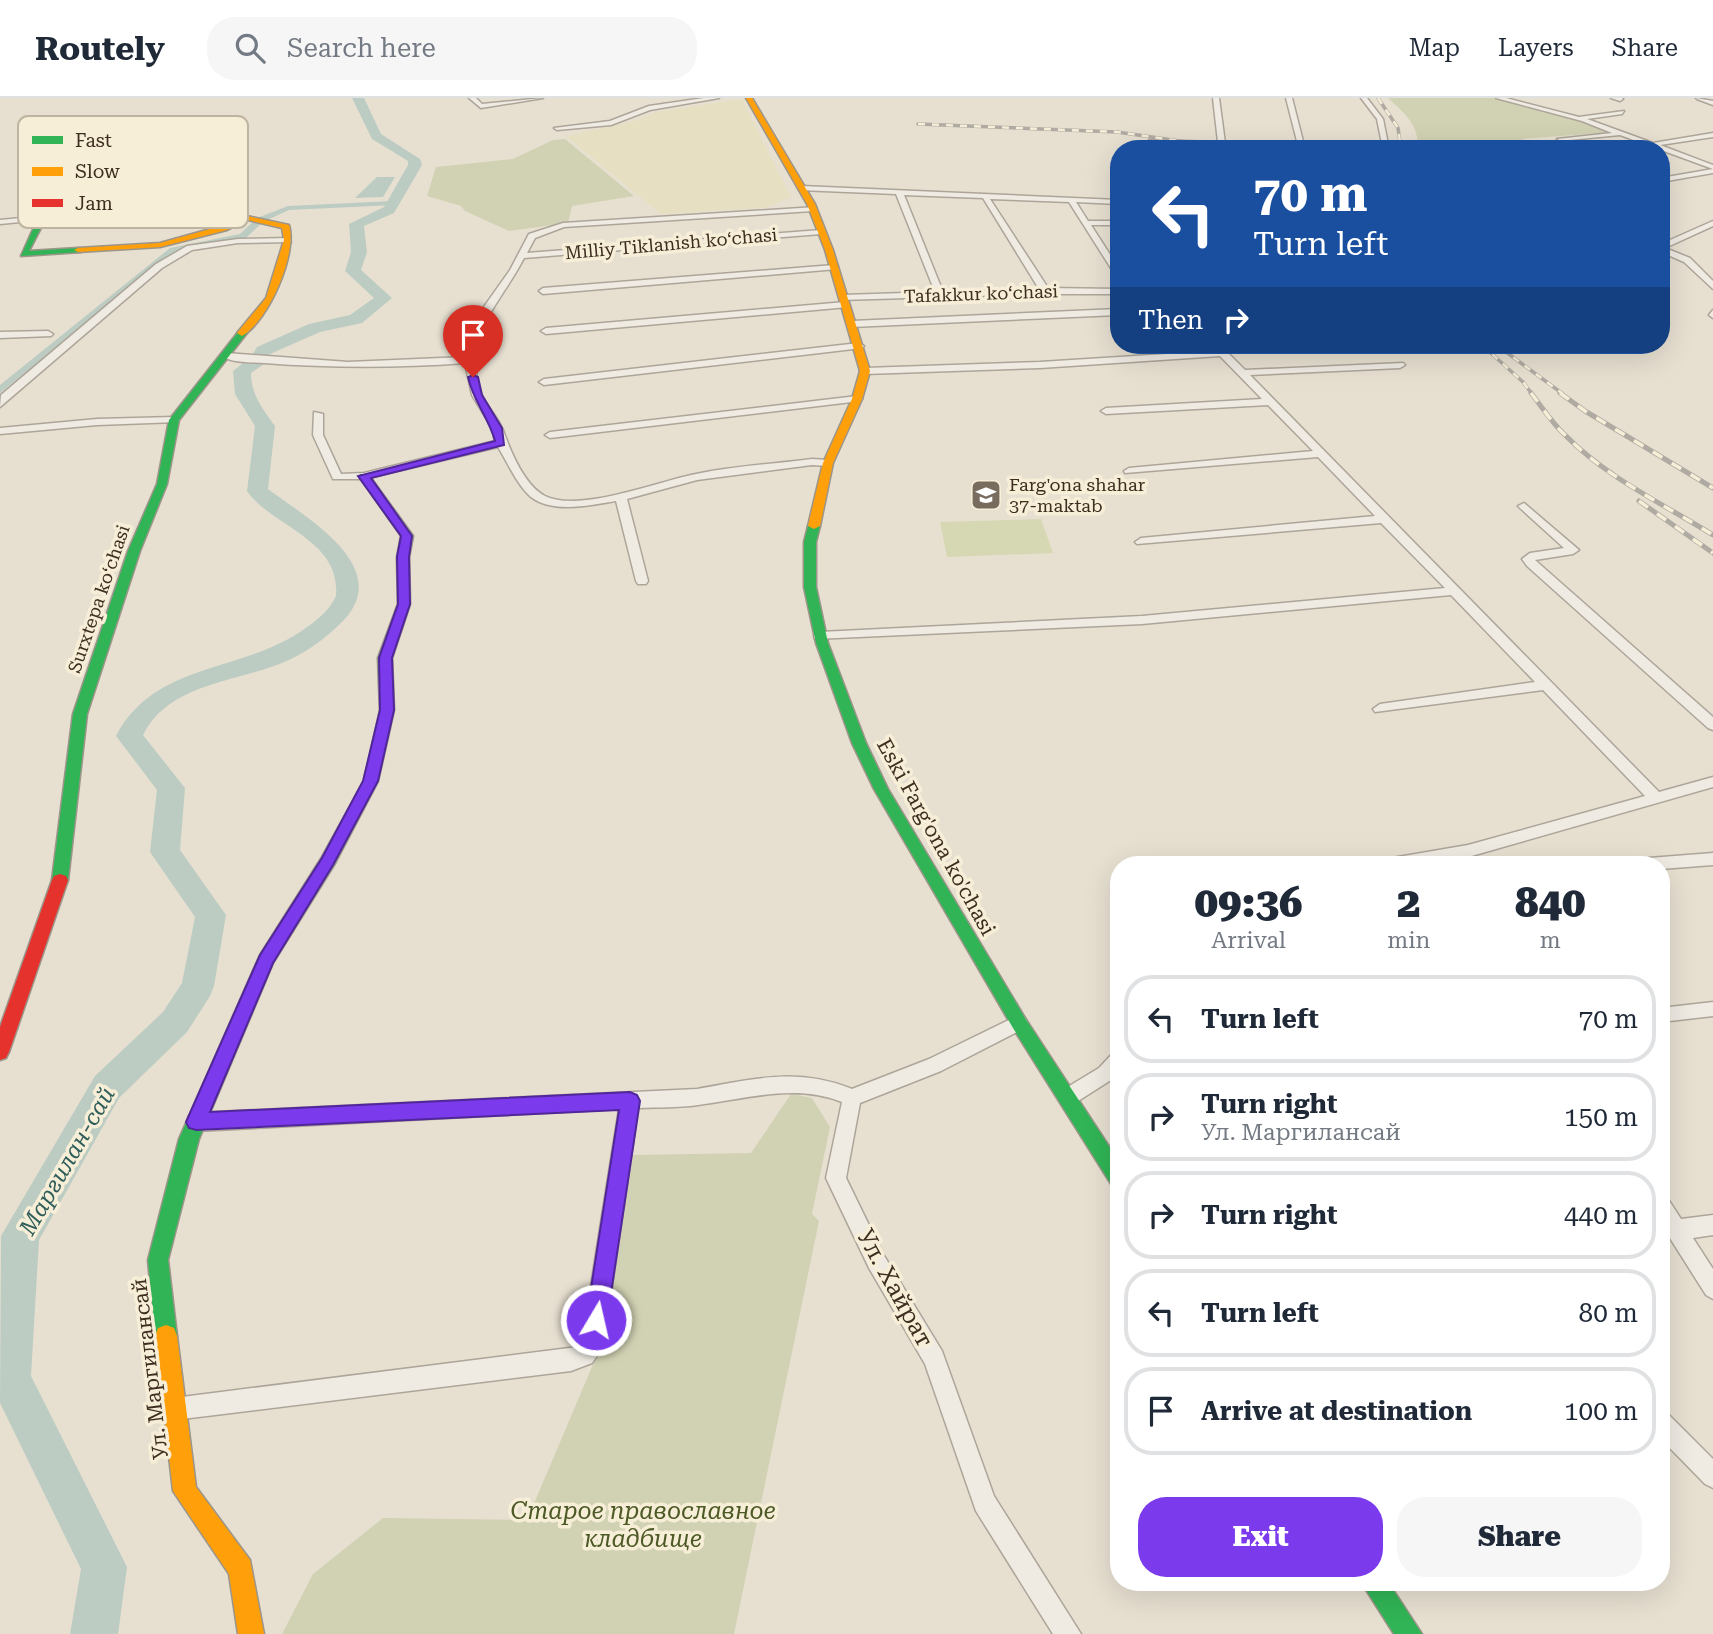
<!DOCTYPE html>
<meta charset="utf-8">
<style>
body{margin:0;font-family:"Roboto Serif",serif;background:#f6f6f7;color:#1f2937;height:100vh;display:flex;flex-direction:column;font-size:26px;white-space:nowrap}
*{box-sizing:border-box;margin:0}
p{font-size:23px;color:#747a83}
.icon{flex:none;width:38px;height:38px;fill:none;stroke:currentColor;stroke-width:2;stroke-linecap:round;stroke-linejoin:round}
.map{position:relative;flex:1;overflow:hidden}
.panel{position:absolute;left:1110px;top:758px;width:560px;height:735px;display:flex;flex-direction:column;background:#fff;border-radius:28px;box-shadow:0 7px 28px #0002}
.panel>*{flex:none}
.hud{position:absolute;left:1110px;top:42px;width:560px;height:214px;border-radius:28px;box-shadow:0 7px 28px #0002;background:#1a4fa0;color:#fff;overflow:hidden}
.pin{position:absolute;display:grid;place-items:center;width:60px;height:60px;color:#fff;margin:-72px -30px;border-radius:50% 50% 50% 0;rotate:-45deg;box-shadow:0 0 7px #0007}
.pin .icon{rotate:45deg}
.me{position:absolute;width:77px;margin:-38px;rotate:9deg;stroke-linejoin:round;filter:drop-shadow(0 0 5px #0008)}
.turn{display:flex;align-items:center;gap:24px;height:147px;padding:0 28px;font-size:32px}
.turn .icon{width:91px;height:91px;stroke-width:2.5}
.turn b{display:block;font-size:49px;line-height:60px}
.then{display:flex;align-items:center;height:66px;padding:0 28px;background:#0003;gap:14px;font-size:26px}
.eta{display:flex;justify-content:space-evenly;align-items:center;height:119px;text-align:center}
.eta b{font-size:42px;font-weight:800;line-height:49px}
.primary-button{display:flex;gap:14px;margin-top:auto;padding:14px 28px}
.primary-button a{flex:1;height:80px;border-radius:28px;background:#7c3aed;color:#fff;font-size:28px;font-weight:800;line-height:80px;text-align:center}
.primary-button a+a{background:#f6f6f7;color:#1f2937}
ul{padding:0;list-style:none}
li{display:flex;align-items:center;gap:21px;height:88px;margin:0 14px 10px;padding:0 14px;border:4px solid #e0e1e3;border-radius:28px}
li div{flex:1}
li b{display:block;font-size:26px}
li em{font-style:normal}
header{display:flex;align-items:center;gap:42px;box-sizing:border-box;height:98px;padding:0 35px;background:#fff;border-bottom:2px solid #e0e1e3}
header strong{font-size:33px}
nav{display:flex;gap:38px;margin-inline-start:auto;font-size:24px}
.search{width:490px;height:63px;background:#f6f6f7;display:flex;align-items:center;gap:18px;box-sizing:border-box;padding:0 24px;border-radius:28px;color:#747a83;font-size:26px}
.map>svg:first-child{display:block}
</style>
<header>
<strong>Routely</strong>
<div class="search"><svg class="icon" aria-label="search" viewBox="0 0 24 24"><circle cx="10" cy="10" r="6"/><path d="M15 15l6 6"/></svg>Search here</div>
<nav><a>Map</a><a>Layers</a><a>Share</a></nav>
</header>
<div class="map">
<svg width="1713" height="1536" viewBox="0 0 1713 1536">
<rect width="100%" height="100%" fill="#e7e0d1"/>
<polygon fill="#e6dfc2" points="742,1 791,99 765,110 661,116 566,38 638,22 656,14"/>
<polygon fill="#d6d7b3" points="1041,421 1053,455 947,459 940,424"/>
<g fill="#d1d1b3">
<path d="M1388,0h104l85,22 36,12 -91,7 20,10h-125c4,-23 -14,-37 -29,-51z"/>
<polygon points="565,41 634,98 572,108 568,125 509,133 465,113 461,108 427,98 436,69 513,61 553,42"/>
<polygon points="791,996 812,1000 830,1029 812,1116 819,1123 734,1536 282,1536 313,1476 383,1420 527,1422 594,1264 633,1057 751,1055"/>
</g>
<polygon fill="#bcccc2" points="377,79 395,79 383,99 355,100"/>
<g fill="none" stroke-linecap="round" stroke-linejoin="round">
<polygon fill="#bcccc2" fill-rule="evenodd" points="392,103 395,107 289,112 263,124 246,140 176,154 0,295 0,287 170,150 240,136 257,120 288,108"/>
<path fill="#bcccc2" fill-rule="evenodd" d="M352,0h12l17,36 39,25 2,6 -28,48 -30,13 3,26 -6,18 31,28 -30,25 -42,9 -50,22 -6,10 -13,9c0,22 12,36 24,53l-7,63c37,28 127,78 75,132 -17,17 -38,33 -61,42 -47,19 -114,21 -139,72l42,53 -5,62 46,65 -12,71 -4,10 -23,36 -68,66 -80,142 -8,136 96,191 -9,67h-48l11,-65 -81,-166 1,-167 94,-160 68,-64 19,-29 13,-66 -45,-65 7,-62 -41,-54c40,-76 128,-62 191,-109 12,-8 23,-18 29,-31 5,-57 -64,-69 -89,-105l8,-65 -20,-32 -2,-23 18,-14 6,-10 52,-23 41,-9 24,-17 -29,-27 6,-19 -2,-28 35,-17 24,-42v-4l-36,-22z"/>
<g stroke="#ada599" stroke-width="3">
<g id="street">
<polygon points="469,0 476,0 482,6 543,0 481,10"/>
<polygon points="704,0 719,0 650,12 611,27 557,32 554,30 610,23 649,8"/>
<polygon points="1213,0 1219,0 1225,45 1247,51 1159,44 1155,45 1156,51 1150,51 1149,42 1218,44"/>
<polygon points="1286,0 1292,0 1305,51 1299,51"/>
<polygon points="1361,0 1367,0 1383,21 1389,51 1383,51 1377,21"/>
<polygon points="1496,0 1506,0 1579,19 1624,13 1622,16 1587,21 1653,45 1713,35 1713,39 1660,47 1713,67 1713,75 1661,84 1661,80 1713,71 1620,37 1569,42 1589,51 1579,51 1557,41 1612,35 1582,23"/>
<polygon points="1611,0 1622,0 1623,1 1620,3"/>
<polygon points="1696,0 1713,3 1713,7 1697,1"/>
<path d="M802,88l316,14v4l-42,-2 12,19h30v4h-27l27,42v8l-4,-2 -45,-71 -79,-3 58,89 70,1v5h-73l-205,6v-4l3,-1 92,-3 -39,-98 -97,-4zM904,97l79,3 56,91 -96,3z"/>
<path d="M816,109l-3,4 -249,16 -29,11 -8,15 294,-23 4,2 -4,2 -297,24c-24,47 -63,77 -43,135 5,13 17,24 22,37 7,20 21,55 42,66 35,17 114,-15 151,-22 38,-8 78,-10 116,-15l16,1 5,3 -5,3 -16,-1 -115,15 -70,19 21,82 -2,3h-8l-2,-3 -20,-80c-25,4 -63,13 -85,-4 -14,-12 -23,-34 -33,-50l-134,32h-31l-20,-44 1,-23 9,2v21l18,39 23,-1 131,-32 -3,-13 -20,-33 -7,-32c-67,5 -134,5 -201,0 -13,-1 -32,0 -43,-7l5,-3 122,9 117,-5 16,-46 29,-41 19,-36 34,-11z"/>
<path d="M73,115l11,8 14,2 97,-8 44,9 -4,2c-13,-2 -26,-5 -39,-6 -33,-3 -99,20 -125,-3l-71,7v-4z"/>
<polygon points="1713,123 1713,128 1665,150 1690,160 1713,183 1713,191 1684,164 1661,154 1661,146"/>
<polygon points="288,140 291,144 238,145 192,152 162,170 0,309 1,297 156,166 187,148 238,141"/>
<polygon points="834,167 838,169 837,171 543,196 539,193 543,190"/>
<polygon points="845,204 849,207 848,209 546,236 541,233 546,230"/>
<polygon points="1118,211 1118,217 852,229 848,226 852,223"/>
<polygon points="1713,212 1713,220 1709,217"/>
<polygon points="48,233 53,236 51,238 0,240 0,234"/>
<polygon points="859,245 864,248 862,250 544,287 539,284 544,281"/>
<polygon points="1211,247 1220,247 1245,272 1403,265 1405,267 1400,270 1250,277 1659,694 1713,679 1713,689 1468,759 1423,766 1384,766 1386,762 1392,760 1468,747 1645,698 1543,592 1375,614 1373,611 1380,606 1535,584 1451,497 1142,526 815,541 814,538 820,534 1142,518 1445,490 1381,425 1137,446 1135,444 1141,440 1375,418 1318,359 1125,375 1124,373 1129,370 1313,353 1268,307 1106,316 1101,313 1106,310 1262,301 1220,258 1040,270 865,276 860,273 865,270 1040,264 1215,253"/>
<polygon points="857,298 862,301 860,303 550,340 545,337 550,334"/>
<polygon points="174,319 179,322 178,324 97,327 0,336 0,330 97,321"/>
<polygon points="1524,405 1579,452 1573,456 1535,462 1713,619 1713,632 1708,630 1527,468 1522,461 1530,455 1564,450 1520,410 1518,408"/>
<polygon points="1713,755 1713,767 1661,771 1661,766 1641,766 1649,760"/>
<polygon points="1713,904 1713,918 1661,924 1661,910"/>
<path d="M1019,917l6,3 3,5 -3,5 -84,43 -81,32 -14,75 37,76 59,97 52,145 87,138h-28l-77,-123 -51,-147 -56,-96 -43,-90 16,-76c-48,-19 -95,-3 -144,3 -20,3 -40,2 -60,3l-35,239 -11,16 -21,8 -397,49 -8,-3 -3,-8 3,-8 8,-3 403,-51 5,-5 37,-233 -423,22 -7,-3 -2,-6 2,-6 7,-3 501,-24c56,-10 100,-22 155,0l77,-30z"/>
<polygon points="1118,954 1118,974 1111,982 1075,1005 1068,1007 1061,1005 1059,999 1061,993 1099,970 1112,956"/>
<polygon points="1661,1098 1668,1101 1681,1121 1713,1117 1713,1137 1693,1140 1713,1171 1713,1201 1706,1197 1661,1126"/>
<polygon points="1661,1314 1669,1317 1713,1361 1713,1390 1705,1386 1661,1341"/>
</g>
</g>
<g stroke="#9c958a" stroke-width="3">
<g id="fast">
<polygon points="42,118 46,120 29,153 78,150 81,154 21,158 38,120"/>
<polygon points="239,233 247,235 179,322 167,386 140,453 87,616 68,782 66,786 54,786 52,782 73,616 128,453 157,386 169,322"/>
<polygon points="360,376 368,376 413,438 409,459 410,506 392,560 394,612 378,683 334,767 273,865 199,1041 168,1162 177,1238 174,1246 166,1249 158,1246 155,1238 148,1162 179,1041 260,857 322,759 364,683 380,612 378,560 398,506 397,459 401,438 359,378"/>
<polygon points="814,425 820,428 816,444 816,489 828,545 866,645 888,691 1025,920 1118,1062 1118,1088 1111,1086 1013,930 874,691 852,645 816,545 804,489 804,444 808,428"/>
<polygon points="1361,1484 1388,1484 1422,1536 1394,1536"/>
</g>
</g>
<g stroke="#9c958a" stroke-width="3">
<g id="slow">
<polygon points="746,0 752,0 815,106 833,152 870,273 862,301 833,365 820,428 814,431 808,428 823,365 852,301 860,273 825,152 807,106"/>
<path d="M247,118l42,9c9,28 -21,97 -47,111l-5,-3 29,-35 18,-58 -2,-12 -34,-8 -21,10 -67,17 -82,5 -4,-2 4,-2 82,-5 61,-17z"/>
<polygon points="166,1227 174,1230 177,1238 196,1389 250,1462 264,1536 238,1536 229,1476 173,1393 155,1238 158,1230"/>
</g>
</g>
<g stroke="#9c958a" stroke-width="3">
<polygon id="jam" points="60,776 66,778 68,782 9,954 6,960 0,962 0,929 52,782 54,778"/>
</g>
<use href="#street" fill="#efebe3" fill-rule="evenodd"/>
<use href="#fast" fill="#30b455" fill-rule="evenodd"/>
<use href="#slow" fill="#ff9f0a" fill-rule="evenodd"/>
<use href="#jam" fill="#e5322d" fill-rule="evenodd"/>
<g stroke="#afaaa2" stroke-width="3.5">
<g id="rail-far1">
<polyline points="1378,0 1398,30 1401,51"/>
<polyline points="918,26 1117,34 1235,51"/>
<polyline points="1482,247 1523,284 1532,296"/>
<polyline points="1502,251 1563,296"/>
</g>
</g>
<g stroke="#afaaa2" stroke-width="5">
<g id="rail">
<path d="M1531,295c11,14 21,30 34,42 41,42 98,69 148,100"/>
<polyline points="1560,295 1585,313 1713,390"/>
<polyline points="1639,403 1713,455"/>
</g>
</g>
<use href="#rail-far1" stroke="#f7eed8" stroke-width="2.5" stroke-dasharray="7" stroke-linecap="butt"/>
<use href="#rail" stroke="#f7eed8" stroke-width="3.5" stroke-dasharray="11" stroke-linecap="butt"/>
</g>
<path fill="#7c3aed" stroke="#51269a" stroke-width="2" d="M473,277l5,2 4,18 20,33 2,17 -133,33 41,58 -3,21 1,47 -18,54 2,52 -16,71 -45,84 -60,98 -63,149 420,-20 7,3 3,6 -33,219 -3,7 -8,3 -7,-3 -3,-7 33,-210 -423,20 -7,-2 -3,-6 74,-167 62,-97 41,-77 17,-71 -1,-52 19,-54 -1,-47 4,-21 -43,-60 137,-35c-6,-23 -22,-40 -27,-64z"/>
<defs>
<g id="school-square" transform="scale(1.575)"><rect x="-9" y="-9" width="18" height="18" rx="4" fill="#786c5e" stroke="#f7eed8"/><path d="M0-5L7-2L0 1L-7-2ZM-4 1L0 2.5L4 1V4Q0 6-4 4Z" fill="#fff"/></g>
</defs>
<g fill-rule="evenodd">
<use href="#school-square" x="986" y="397"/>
</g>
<g text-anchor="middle" stroke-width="7" stroke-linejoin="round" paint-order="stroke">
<g font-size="18" fill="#3d2e20" stroke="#f7eed8">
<text transform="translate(671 146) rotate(-5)" y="6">Milliy Tiklanish koʻchasi</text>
<text transform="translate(981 196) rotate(-2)" y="6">Tafakkur koʻchasi</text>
<text transform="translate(99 501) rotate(-71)" y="6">Surxtepa koʻchasi</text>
</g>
<g font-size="18" fill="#3d2e20" stroke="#f7eed8" text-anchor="start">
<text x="1009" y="393">Farg'ona shahar<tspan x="1009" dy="21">37-maktab</tspan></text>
</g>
<g font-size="21" fill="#3d2e20" stroke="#f7eed8">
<text transform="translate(936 739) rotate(61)" y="7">Eski Farg'ona ko'chasi</text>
<text transform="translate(150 1271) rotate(-97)" y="7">Ул. Маргилансай</text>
</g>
<g font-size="23" font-style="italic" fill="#2f5d5a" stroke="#f7eed8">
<text transform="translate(67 1063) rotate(-60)" y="8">Маргилан-сай</text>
</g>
<g font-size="24" fill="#3d2e20" stroke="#f7eed8">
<text transform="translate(895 1190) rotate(61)" y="8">Ул. Хайрат</text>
</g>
<g font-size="24" font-style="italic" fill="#4d5a26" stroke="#f7eed8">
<text x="643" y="1421">Старое православное<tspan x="643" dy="28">кладбище</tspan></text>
</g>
</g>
<rect x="18" y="18" width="230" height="112" rx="10" fill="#f7eed8" stroke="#bfb4a1" stroke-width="2"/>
<rect x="32" y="38" width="31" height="8" fill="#30b455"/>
<rect x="32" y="69" width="31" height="9" fill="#ff9f0a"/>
<rect x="32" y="101" width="31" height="8" fill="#e5322d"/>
<g font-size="19" fill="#3d2e20">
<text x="75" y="49">Fast</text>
<text x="75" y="80">Slow</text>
<text x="75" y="112">Jam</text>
</g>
</svg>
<div class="pin" style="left:473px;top:279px;background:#d93025"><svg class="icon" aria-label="arrive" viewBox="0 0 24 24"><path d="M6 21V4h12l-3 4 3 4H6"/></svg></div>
<svg class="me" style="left:596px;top:1222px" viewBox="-20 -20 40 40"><circle r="17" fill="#7c3aed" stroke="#fff" stroke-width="3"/><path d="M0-11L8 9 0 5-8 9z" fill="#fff"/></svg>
<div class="hud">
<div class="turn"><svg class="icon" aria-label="left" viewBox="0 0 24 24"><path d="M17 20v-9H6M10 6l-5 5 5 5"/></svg><div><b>70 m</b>Turn left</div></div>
<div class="then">Then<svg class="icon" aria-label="right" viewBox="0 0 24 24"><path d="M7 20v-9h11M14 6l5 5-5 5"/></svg></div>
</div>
<section class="panel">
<div class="eta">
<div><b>09:36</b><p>Arrival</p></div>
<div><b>2</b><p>min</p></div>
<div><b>840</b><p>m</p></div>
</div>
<ul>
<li><svg class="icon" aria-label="left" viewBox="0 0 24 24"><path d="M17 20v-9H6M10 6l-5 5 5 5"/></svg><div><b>Turn left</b></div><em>70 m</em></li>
<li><svg class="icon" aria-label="right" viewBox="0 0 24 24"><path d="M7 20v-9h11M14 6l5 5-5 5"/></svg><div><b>Turn right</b><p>Ул. Маргилансай</p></div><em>150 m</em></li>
<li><svg class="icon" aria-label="right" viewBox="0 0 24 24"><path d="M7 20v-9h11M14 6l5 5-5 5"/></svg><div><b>Turn right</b></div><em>440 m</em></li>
<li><svg class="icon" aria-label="left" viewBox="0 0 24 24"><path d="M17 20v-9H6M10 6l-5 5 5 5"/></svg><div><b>Turn left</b></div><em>80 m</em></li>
<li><svg class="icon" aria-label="arrive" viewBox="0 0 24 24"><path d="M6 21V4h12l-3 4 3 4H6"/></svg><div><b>Arrive at destination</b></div><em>100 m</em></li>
</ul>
<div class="primary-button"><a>Exit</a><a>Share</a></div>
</section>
</div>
